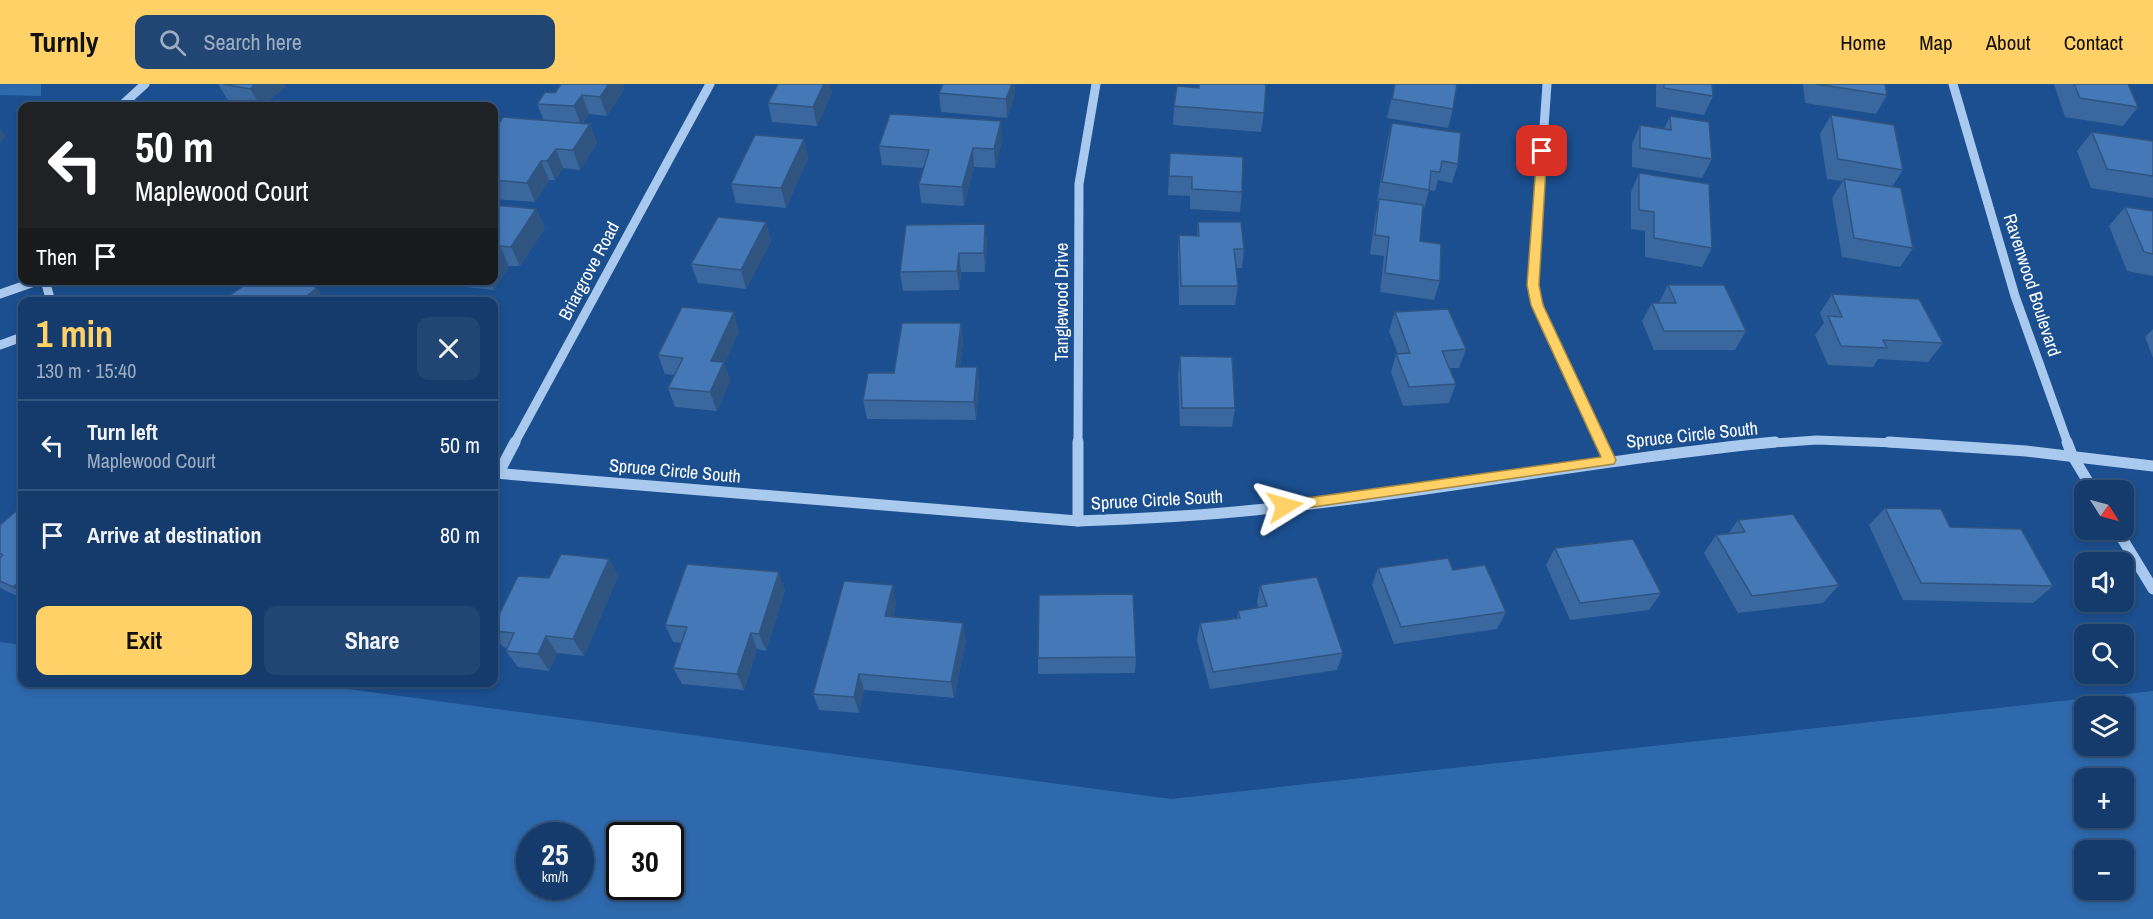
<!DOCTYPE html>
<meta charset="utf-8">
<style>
body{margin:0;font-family:"Archivo Narrow",sans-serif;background:#214673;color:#f1f3f6;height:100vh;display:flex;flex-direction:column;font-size:22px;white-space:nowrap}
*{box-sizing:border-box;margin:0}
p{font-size:20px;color:#9dadc1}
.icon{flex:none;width:33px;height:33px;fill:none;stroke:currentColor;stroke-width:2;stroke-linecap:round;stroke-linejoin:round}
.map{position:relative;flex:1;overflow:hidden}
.panel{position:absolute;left:18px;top:213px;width:480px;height:390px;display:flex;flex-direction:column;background:#143b6b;border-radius:12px;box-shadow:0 3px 9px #0003,0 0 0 2px #33557e}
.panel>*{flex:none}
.hud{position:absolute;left:18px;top:18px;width:480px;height:183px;border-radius:12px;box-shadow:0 3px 9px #0003,0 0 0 2px #33557e;background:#202124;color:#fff;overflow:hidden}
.needle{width:39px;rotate:126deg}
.controls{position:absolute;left:2074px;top:396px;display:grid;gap:12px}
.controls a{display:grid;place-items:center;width:60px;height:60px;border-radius:12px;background:#143b6b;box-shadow:0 3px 9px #0003,0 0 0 2px #33557e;font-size:30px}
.speed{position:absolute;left:516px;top:738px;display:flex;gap:12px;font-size:30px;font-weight:700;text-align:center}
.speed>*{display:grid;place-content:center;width:78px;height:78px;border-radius:50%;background:#143b6b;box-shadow:0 3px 9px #0003,0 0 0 2px #33557e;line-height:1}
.speed small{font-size:15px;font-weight:400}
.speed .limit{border:3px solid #111;border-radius:9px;background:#fff;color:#111}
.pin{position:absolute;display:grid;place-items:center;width:51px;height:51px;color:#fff;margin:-26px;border-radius:12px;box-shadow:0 3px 9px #0006}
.me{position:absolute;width:66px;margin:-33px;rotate:82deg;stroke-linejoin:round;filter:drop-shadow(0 0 4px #0008)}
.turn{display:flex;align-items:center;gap:21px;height:126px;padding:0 18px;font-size:27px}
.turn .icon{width:78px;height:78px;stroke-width:2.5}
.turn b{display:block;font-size:42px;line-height:51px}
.then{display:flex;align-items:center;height:57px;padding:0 18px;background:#0003;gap:12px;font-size:22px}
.round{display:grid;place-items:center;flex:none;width:63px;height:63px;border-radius:12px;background:#214673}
.summary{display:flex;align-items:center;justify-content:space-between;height:102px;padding:0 18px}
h1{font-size:36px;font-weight:700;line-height:45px;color:#ffd166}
.cta{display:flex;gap:12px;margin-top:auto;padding:12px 18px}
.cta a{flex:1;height:69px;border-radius:12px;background:#ffd166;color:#111;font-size:24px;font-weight:700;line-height:69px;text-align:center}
.cta a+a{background:#214673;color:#f1f3f6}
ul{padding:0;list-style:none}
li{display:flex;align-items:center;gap:18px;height:90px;padding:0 18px;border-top:2px solid #33557e}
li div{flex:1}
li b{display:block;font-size:22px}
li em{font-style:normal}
header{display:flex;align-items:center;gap:36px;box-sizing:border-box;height:84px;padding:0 30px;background:#ffd166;color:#111}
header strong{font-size:28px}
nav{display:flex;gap:33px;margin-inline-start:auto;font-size:21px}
.search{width:420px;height:54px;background:#214673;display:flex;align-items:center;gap:15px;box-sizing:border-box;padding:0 21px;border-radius:12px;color:#9dadc1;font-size:22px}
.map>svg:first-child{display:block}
</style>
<header>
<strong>Turnly</strong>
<div class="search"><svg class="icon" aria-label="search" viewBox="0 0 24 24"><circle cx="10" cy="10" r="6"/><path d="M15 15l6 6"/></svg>Search here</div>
<nav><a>Home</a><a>Map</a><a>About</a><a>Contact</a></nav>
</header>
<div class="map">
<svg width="2153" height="835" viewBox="0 0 2153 835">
<rect width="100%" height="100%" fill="#1b4f8f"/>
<g fill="#2e69ad" fill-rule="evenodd">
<polygon points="0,0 41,0 41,12 0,11"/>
<path d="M0,558l22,3v37l281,1 868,116 982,-108v228h-2153zM2085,622h39v40h-39zM2085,694h39v40h-39zM530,752h50v50h-50zM620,752h50v50h-50zM2085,766h39v40h-39z"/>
</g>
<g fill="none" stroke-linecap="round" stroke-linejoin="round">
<g stroke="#a9c9ee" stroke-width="9">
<polyline points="1547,0 1533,201 1546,244 1601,360"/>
<polyline points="1953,0 2015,212 2068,360"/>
<polyline points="121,22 145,0"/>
<polyline points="45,196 51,218"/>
<polyline points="0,210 40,196"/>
<polyline points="0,261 22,253"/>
<polyline points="514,360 710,0"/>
<polyline points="1078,360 1079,100 1096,0"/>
<polyline points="1759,360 1817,356 1921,360"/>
</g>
<g stroke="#a9c9ee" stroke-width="11">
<polyline points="1600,358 1609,377"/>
<polyline points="1889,358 2026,367 2153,382"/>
<polyline points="2067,358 2072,371 2093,406"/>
<path d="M494,389l584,48c59,-2 118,-5 177,-11 174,-17 346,-51 520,-68"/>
<polyline points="498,390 515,358"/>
<polyline points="1078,437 1078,358"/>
<polyline points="2117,446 2153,505"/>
</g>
</g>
<g fill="#3a679d">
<polygon points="218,0 284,0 285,3 262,22 256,22 229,18"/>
<polygon points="778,0 830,0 832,8 817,42 772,38 768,19"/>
<polygon points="943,0 1015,0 1015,10 1007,34 941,28 939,9"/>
<polygon points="1395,0 1453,25 1448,44 1387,34"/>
<polygon points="1656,0 1712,0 1713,12 1704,31 1656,23"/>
<polygon points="1803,0 1885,0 1887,11 1876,30 1805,19"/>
<polygon points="2054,0 2128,0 2138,23 2123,42 2065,33"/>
<polygon points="624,5 607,32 589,30 582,40 590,40 597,59 580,86 563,84 555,96 549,96 535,118 494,115 494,46 544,37 537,20 555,9"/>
<polygon points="1174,22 1264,29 1261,48 1173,41"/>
<polygon points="1831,31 1903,86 1892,103 1913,164 1900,183 1842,173 1832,114 1843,97 1827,95 1820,50"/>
<polygon points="1670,32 1712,75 1702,94 1632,83 1632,60 1640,41 1664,45"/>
<polygon points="1392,39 1458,80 1452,99 1438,96 1435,107 1429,106 1424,125 1422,124 1420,157 1440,197 1434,216 1380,208 1384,172 1370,170 1375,134 1379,117 1377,117 1387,58"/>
<polygon points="2092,48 2153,57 2153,114 2091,104 2077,67"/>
<polygon points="804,55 808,74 786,124 736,119 731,100"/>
<polygon points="1002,56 995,84 974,83 964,122 921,119 919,100 924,84 882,81 879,62"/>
<polygon points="1170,69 1242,108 1240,128 1190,125 1190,112 1168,111"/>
<polygon points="1639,89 1712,164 1702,183 1645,173 1645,147 1631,145 1631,108"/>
<polygon points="494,121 536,125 545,144 520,182 509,182 494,206 455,202 453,196 494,196"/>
<polygon points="2125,123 2153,127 2153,192 2127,187 2109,142"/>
<polygon points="766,138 771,157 746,205 698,199 691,180"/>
<polygon points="1198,138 1244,165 1242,184 1236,184 1238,202 1235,221 1179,221 1178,170 1179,151 1197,152"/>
<polygon points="985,140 987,159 985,188 961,188 959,206 903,207 900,188"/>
<polygon points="1668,201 1746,247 1735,266 1654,266 1642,237 1652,219 1659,219"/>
<polygon points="1832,210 1943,259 1928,278 1878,275 1873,283 1828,281 1815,251 1824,239 1820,229"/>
<polygon points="1395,228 1466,265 1459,284 1450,284 1456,300 1449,319 1403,322 1391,288 1396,270 1398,270 1389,247"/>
<polygon points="961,239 963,258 960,283 977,283 979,301 976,336 867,335 863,316"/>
<polygon points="2153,245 2153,274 2145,253"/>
<polygon points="739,247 724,280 730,296 717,327 675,323 668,304 674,291 665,290 658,271"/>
<polygon points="1180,272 1235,324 1232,343 1180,342 1178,291"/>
<polygon points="22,422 22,514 4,506 0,503 0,441"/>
<polygon points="1885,424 1950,443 2053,502 2033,519 1903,516 1869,441"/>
<polygon points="1738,436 1839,501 1823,519 1738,529 1704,469 1716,451 1728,450"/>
<polygon points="1555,464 1661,509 1649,526 1570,536 1546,481"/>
<polygon points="609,475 618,492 584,572 557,569 549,587 518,583 506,567 507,564 503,563 494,551 494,541"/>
<polygon points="1378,484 1453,486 1506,528 1497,545 1394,560 1372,501"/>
<polygon points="1260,501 1343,569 1337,586 1210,605 1197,556 1200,539 1237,534 1238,527 1258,523 1257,518"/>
<polygon points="785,506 766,567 757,565 744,606 682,600 673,584 682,559 673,558 665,541"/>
<polygon points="896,518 893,533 966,556 954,614 864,606 859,629 819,626 813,610"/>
<polygon points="1136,573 1135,589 1038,590 1038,574"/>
</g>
<g fill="#305480">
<polygon points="255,0 284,0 285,3 262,22 261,22 250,5"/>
<polygon points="609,0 623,0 624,5 607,32 600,13"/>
<polygon points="824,0 830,0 832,8 817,42 813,23"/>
<polygon points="1012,0 1015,0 1015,10 1007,34 1006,15"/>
<polygon points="582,11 589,30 581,41 574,22"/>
<polygon points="1001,37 1002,56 995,84 994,65"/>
<polygon points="590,40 597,59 580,86 573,66"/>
<polygon points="0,44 6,52 0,60"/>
<polygon points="804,55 808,74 786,124 781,104"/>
<polygon points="973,64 974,83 964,122 962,103"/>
<polygon points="556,65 563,84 555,96 547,77"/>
<polygon points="541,77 549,96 535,118 527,99"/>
<polygon points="536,125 545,144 520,182 511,163"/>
<polygon points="766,138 771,157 746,205 741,186"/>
<polygon points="985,140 987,159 985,188 984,169"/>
<polygon points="500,162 509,182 494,206 489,196 494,196 494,172"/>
<polygon points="959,169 961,188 959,206 957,187"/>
<polygon points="169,196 179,196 172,199"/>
<polygon points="317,204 326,218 299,218"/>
<polygon points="734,228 739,247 724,280 730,296 717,327 710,308 711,277"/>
<polygon points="961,239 963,258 958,301 956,283"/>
<polygon points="977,283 979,301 976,336 974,318"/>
<polygon points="609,475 618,492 584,572 573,555"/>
<polygon points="779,488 785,506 766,567 759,550"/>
<polygon points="22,495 22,510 13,503"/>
<polygon points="893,501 896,518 889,549 885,532"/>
<polygon points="963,539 966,556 954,614 951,598"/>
<polygon points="751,549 757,565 744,606 737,590"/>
<polygon points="546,552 557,569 549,587 538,570"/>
<polygon points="859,590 864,606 859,629 854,613"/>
</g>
<g fill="#4478b7" stroke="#305480" stroke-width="1.5">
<polygon points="223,0 255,0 250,5"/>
<polygon points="561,0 609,0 600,13 582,11 574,22 537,20 545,8 555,9"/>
<polygon points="778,0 824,0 813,23 768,19"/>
<polygon points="943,0 1012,0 1006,15 939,9"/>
<polygon points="1199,0 1266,0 1264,29 1174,22 1177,2 1199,4"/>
<polygon points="1395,0 1457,0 1453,25 1392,15"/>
<polygon points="1664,0 1712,0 1713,12 1664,4"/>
<polygon points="1816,0 1885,0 1887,11"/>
<polygon points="2074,0 2128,0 2138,23 2080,14"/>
<polygon points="890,30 1001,37 994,65 973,64 962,103 919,100 929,66 879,62"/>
<polygon points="1831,31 1894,41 1903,86 1838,75"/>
<polygon points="1670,32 1709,38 1712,75 1640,64 1640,41 1671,46"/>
<polygon points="503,33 590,40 573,66 556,65 547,77 541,77 527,99 494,96 494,84 496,81 494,81 494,46"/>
<polygon points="1392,39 1461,49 1458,80 1442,77 1440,88 1431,87 1429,106 1382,98"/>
<polygon points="2092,48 2153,57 2153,92 2107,85"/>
<polygon points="755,51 804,55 781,104 731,100"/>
<polygon points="1170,69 1243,73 1242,108 1192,105 1192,93 1169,92"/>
<polygon points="1639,89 1709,100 1712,164 1654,154 1654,128 1639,126"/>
<polygon points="1844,95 1901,104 1913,164 1854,154"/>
<polygon points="1379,115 1423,121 1420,157 1441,160 1440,197 1385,189 1389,153 1375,151"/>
<polygon points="494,121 536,125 511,163 500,162 494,172"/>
<polygon points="2125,123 2153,127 2153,170 2144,168"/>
<polygon points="718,133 766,138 741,186 691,180"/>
<polygon points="1198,138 1241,138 1244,165 1234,165 1238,202 1181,202 1179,151 1199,152"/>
<polygon points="985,140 984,169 959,169 957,187 900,188 906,141"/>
<polygon points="252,196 300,196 317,204 299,218 226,218 223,216"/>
<polygon points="1668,201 1724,201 1746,247 1664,247 1652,219 1676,219"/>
<polygon points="1832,210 1919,215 1943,259 1883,256 1887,264 1841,262 1828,232 1842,233"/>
<polygon points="682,223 734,228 711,277 724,278 710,308 668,304 683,274 658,271"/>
<polygon points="1448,225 1466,265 1442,267 1456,300 1409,303 1396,270 1410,269 1395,228"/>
<polygon points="902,239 961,239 956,283 977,283 974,318 863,316 868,289 894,289"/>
<polygon points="1180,272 1232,273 1235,324 1182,324"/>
<polygon points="22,422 22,495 13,503 0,497 0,474 3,471 0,469 0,441"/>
<polygon points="1885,424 1941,425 1950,443 2021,445 2053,502 1921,499"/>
<polygon points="1793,430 1839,501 1752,512 1716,451 1745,448 1738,436"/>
<polygon points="1633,455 1661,509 1580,519 1555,464"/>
<polygon points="561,470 609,475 573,555 546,552 538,570 506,567 514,549 494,547 494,541 518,492 549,494"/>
<polygon points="1448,474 1453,486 1485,481 1506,528 1401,543 1378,484"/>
<polygon points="687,480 779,488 759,550 751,549 737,590 673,584 687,543 665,541"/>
<polygon points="1317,493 1343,569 1213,588 1200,539 1240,534 1238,527 1267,522 1260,501"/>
<polygon points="844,497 893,501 885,532 963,539 951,598 859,590 854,613 813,610"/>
<polygon points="1133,510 1136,573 1038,574 1039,511"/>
</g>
<polygon fill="#ffd166" stroke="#a68842" stroke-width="1.5" points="1542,64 1547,67 1539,201 1543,221 1616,376 1614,380 1285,427 1280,426 1278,422 1285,417 1601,373 1531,221 1527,201 1537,67"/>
<g text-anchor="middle" stroke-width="5" stroke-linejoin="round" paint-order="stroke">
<g font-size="18" fill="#fff" stroke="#1b4f8f">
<text transform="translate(589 187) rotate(-62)" y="6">Briargrove Road</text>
<text transform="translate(2032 201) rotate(72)" y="6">Ravenwood Boulevard</text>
<text transform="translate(1062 218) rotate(-90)" y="6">Tanglewood Drive</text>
<text transform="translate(1692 351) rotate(-6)" y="6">Spruce Circle South</text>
<text transform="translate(675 387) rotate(5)" y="6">Spruce Circle South</text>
<text transform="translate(1157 416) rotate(-3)" y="6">Spruce Circle South</text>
</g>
</g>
</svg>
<div class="controls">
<a><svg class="needle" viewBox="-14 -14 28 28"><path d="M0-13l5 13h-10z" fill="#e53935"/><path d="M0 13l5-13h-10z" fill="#9dadc1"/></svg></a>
<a><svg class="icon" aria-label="sound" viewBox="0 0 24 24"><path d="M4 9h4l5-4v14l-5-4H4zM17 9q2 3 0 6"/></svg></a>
<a><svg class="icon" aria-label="search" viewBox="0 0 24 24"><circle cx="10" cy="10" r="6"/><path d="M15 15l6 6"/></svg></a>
<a><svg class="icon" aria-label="layers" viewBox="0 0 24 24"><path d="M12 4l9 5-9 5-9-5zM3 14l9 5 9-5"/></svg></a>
<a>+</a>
<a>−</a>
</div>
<div class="speed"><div>25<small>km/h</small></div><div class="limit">30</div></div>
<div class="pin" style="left:1542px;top:67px;background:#d93025"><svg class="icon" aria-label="arrive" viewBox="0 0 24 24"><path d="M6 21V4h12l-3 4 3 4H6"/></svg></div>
<svg class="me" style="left:1285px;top:422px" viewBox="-20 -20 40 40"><path d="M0-17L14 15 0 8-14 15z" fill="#ffd166" stroke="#fff" stroke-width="4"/></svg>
<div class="hud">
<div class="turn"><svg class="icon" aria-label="left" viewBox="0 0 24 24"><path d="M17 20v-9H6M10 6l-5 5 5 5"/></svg><div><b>50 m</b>Maplewood Court</div></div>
<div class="then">Then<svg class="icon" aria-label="arrive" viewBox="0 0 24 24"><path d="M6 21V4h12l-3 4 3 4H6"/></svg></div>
</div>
<section class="panel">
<div class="summary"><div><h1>1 min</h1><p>130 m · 15:40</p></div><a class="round"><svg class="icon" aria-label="close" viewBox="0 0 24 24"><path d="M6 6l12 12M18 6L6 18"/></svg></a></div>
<ul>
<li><svg class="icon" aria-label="left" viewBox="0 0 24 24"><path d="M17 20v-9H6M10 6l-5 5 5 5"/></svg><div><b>Turn left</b><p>Maplewood Court</p></div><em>50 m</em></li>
<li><svg class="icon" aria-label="arrive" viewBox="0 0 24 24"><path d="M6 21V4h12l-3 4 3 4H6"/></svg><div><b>Arrive at destination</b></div><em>80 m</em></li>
</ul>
<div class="cta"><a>Exit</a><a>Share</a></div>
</section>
</div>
